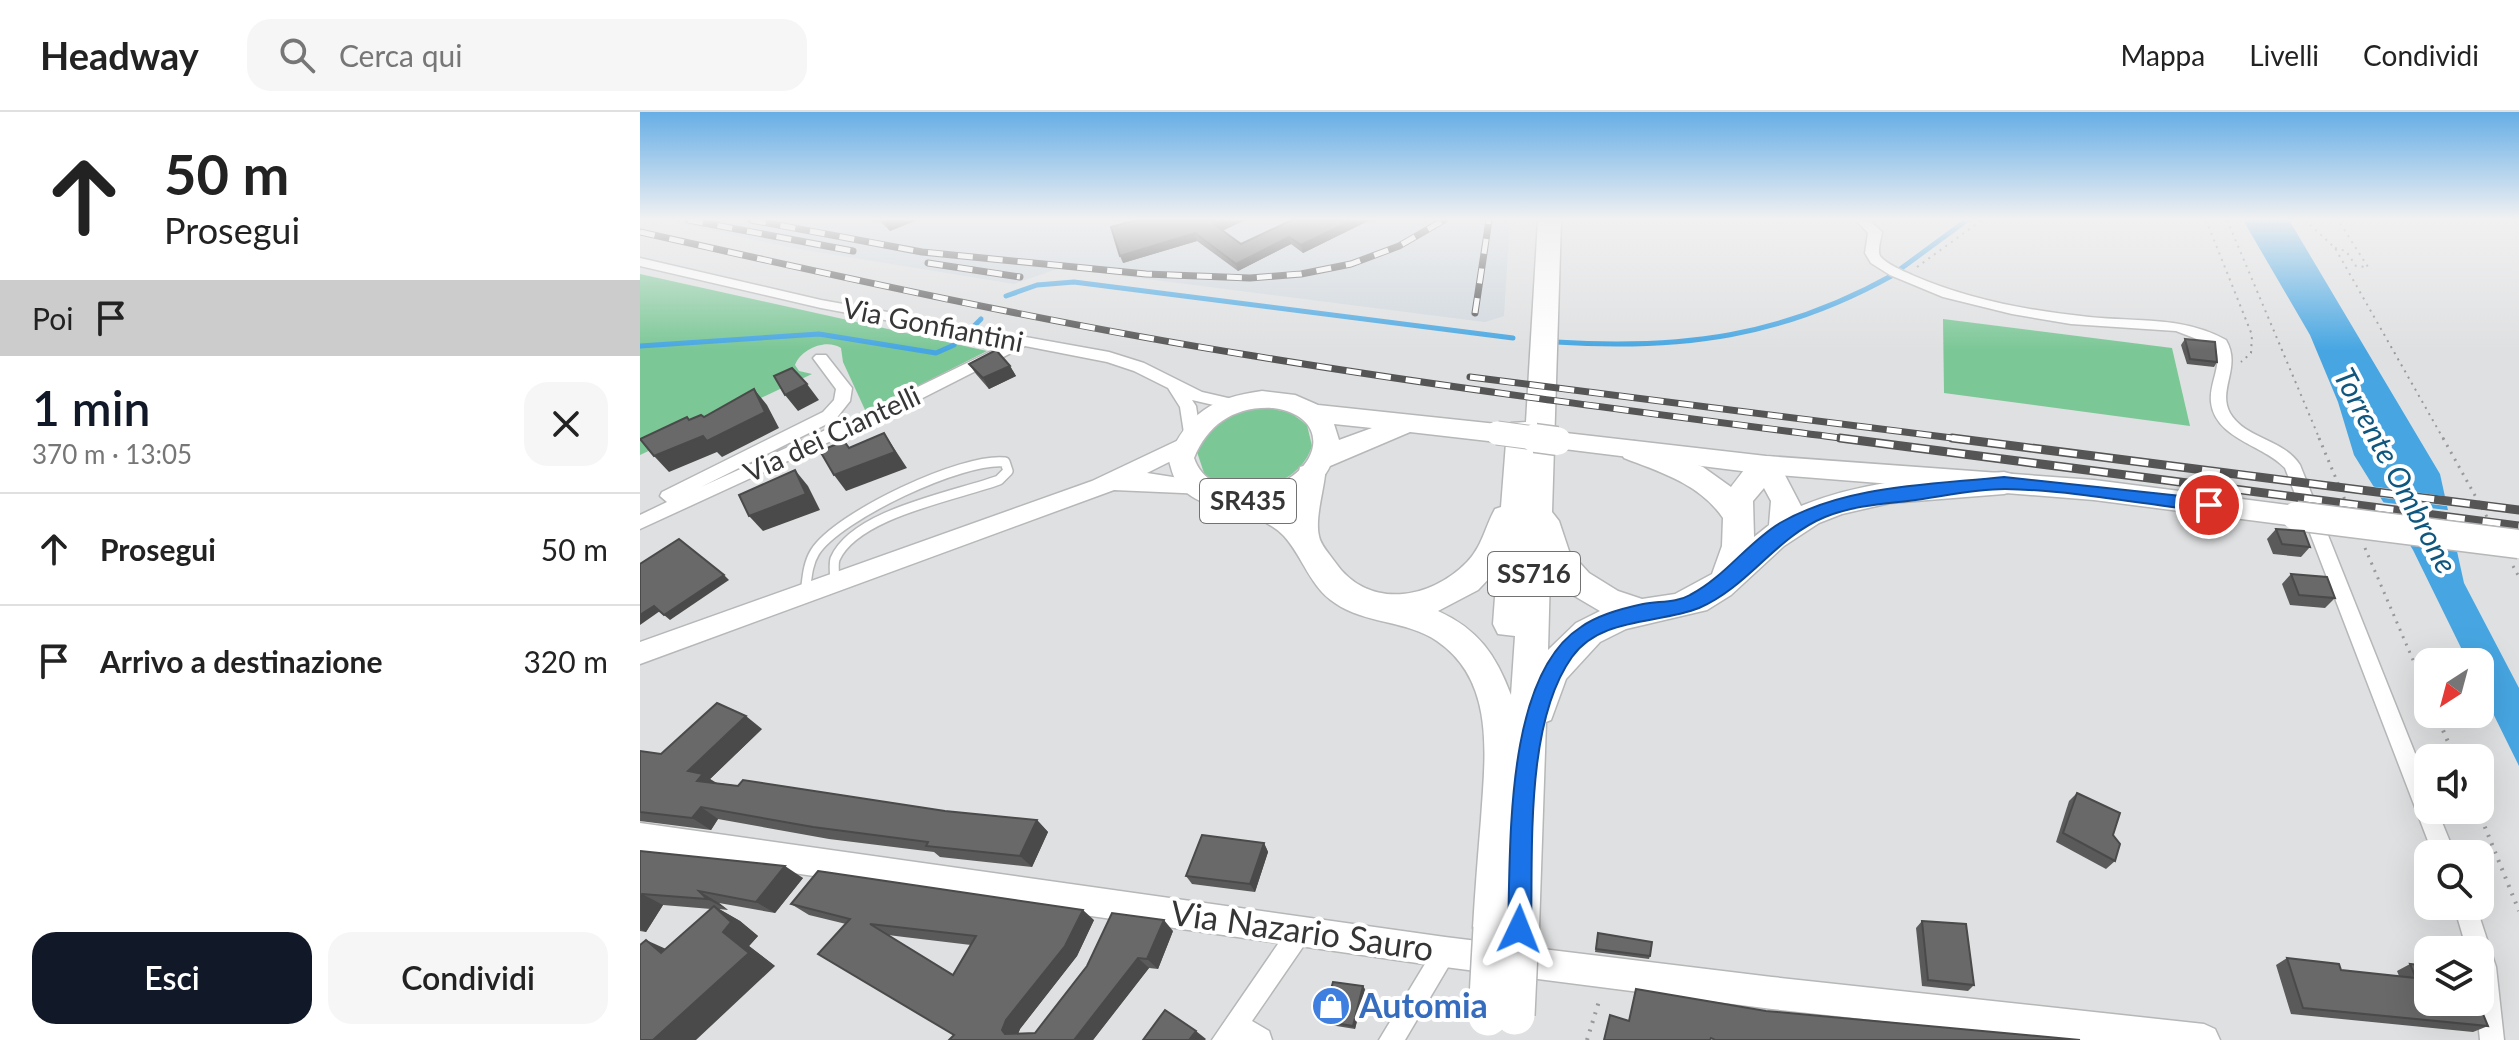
<!DOCTYPE html>
<html lang="it">
<meta charset="utf-8">
<style>
body{margin:0;font-family:Lato,sans-serif;background:#f6f6f6;color:#222;height:100vh;display:flex;flex-direction:column;font-size:30px;white-space:nowrap}
*{box-sizing:border-box;margin:0}
p{font-size:26px;color:#767676}
.icon{flex:none;width:44px;height:44px;fill:none;stroke:currentColor;stroke-width:2;stroke-linecap:round;stroke-linejoin:round}
.map{position:relative;flex:1;overflow:hidden}
.panel{display:flex;flex-direction:column;background:#fff;width:640px}
.panel>*{flex:none}
.top-card{background:#fff;color:#222;overflow:hidden}
.needle{width:52px;rotate:216deg}
.buttons{position:absolute;left:1774px;top:536px;display:grid;gap:16px}
.buttons a{display:grid;place-items:center;width:80px;height:80px;border-radius:16px;background:#fff;box-shadow:0 8px 32px #0002;font-size:40px}
.pin{position:absolute;display:grid;place-items:center;width:68px;height:68px;color:#fff;margin:-34px;border:4px solid #fff;border-radius:50%;box-shadow:0 2px 8px #0007}
.me{position:absolute;width:88px;margin:-44px;rotate:2deg;stroke-linejoin:round;filter:drop-shadow(0 0 6px #0008)}
.turn{display:flex;align-items:center;gap:28px;height:168px;padding:0 32px;font-size:36px}
.turn .icon{width:104px;height:104px;stroke-width:2.5}
.turn b{display:block;font-size:56px;line-height:68px}
.then{display:flex;align-items:center;height:76px;padding:0 32px;background:#0003;gap:16px;font-size:30px}
.round{display:grid;place-items:center;flex:none;width:84px;height:84px;border-radius:24px;background:#f6f6f6}
.summary{display:flex;align-items:center;justify-content:space-between;height:136px;padding:0 32px}
h1{font-size:48px;font-weight:600;line-height:60px;color:#111827}
.primary-button{display:flex;gap:16px;margin-top:auto;padding:16px 32px}
.primary-button a{flex:1;height:92px;border-radius:24px;background:#111827;color:#fff;font-size:32px;font-weight:600;line-height:92px;text-align:center}
.primary-button a+a{background:#f6f6f6;color:#222}
ul{padding:0;list-style:none}
li{display:flex;align-items:center;gap:24px;height:112px;padding:0 32px;border-top:2px solid #e0e0e0}
li div{flex:1}
li b{display:block;font-size:30px}
li em{font-style:normal}
header{display:flex;align-items:center;gap:48px;box-sizing:border-box;height:112px;padding:0 40px;background:#fff;border-bottom:2px solid #e0e0e0}
header strong{font-size:38px}
nav{display:flex;gap:44px;margin-inline-start:auto;font-size:28px}
.search{width:560px;height:72px;background:#f6f6f6;display:flex;align-items:center;gap:20px;box-sizing:border-box;padding:0 28px;border-radius:24px;color:#767676;font-size:30px}
main{display:flex;flex:1;min-height:0}
.map>svg:first-child{display:block}
</style>
<header>
<strong>Headway</strong>
<div class="search"><svg class="icon" aria-label="search" viewBox="0 0 24 24"><circle cx="10" cy="10" r="6"/><path d="M15 15l6 6"/></svg>Cerca qui</div>
<nav><a>Mappa</a><a>Livelli</a><a>Condividi</a></nav>
</header>
<main>
<section class="panel">
<div class="top-card">
<div class="turn"><svg class="icon" aria-label="ahead" viewBox="0 0 24 24"><path d="M12 20V5M6 11l6-6 6 6"/></svg><div><b>50 m</b>Prosegui</div></div>
<div class="then">Poi<svg class="icon" aria-label="arrive" viewBox="0 0 24 24"><path d="M6 21V4h12l-3 4 3 4H6"/></svg></div>
</div>
<div class="summary"><div><h1>1 min</h1><p>370 m · 13:05</p></div><a class="round"><svg class="icon" aria-label="close" viewBox="0 0 24 24"><path d="M6 6l12 12M18 6L6 18"/></svg></a></div>
<ul>
<li><svg class="icon" aria-label="ahead" viewBox="0 0 24 24"><path d="M12 20V5M6 11l6-6 6 6"/></svg><div><b>Prosegui</b></div><em>50 m</em></li>
<li><svg class="icon" aria-label="arrive" viewBox="0 0 24 24"><path d="M6 21V4h12l-3 4 3 4H6"/></svg><div><b>Arrivo a destinazione</b></div><em>320 m</em></li>
</ul>
<div class="primary-button"><a>Esci</a><a>Condividi</a></div>
</section>
<div class="map">
<svg width="1879" height="928" viewBox="0 0 1879 928">
<rect width="100%" height="100%" fill="#dfe0e1"/>
<polygon fill="#cfd7dd" points="23,108 870,108 864,204 845,210 420,156 374,172 153,136"/>
<g fill="#7bc796">
<path d="M0,162l347,77 -121,61 -23,-50 -2,-14c-15,-10 -40,1 -46,17l4,6 13,3 -172,81z"/>
<polygon points="1303,207 1532,236 1550,314 1304,281"/>
<path d="M629,296l22,5 16,12 5,21c-13,42 -74,55 -107,30l-8,-24c8,-31 43,-43 72,-44z"/>
</g>
<polygon fill="#47a6e2" points="1603,108 1649,108 1800,362 1824,471 1879,576 1879,654 1840,575 1840,550 1828,550 1773,438 1714,343 1698,290 1670,223"/>
<g fill="#dfe0e1">
<polygon points="1729,374 1811,385 1814,395 1737,385"/>
<polygon points="1740,390 1815,399 1816,414 1748,405"/>
</g>
<g fill="none" stroke-linecap="round" stroke-linejoin="round">
<g stroke="#47a6e2" stroke-width="5">
<polyline points="1259,158 1327,108"/>
<polyline points="366,184 397,173 434,170 873,226"/>
<polyline points="335,213 341,207"/>
<path d="M916,230c126,8 226,-5 337,-67"/>
<polyline points="0,234 179,222 296,241 314,233"/>
</g>
<g stroke="#b6b7b8" stroke-width="12">
<path id="lane" d="M165,482c2,-14 2,-29 10,-42 23,-36 148,-95 190,-90l3,9 -9,9c-43,16 -144,33 -164,79 -2,6 0,17 0,24"/>
</g>
<g stroke="#b6b7b8" stroke-width="3">
<g id="street">
<path d="M1216,108h13l13,12c-1,7 -5,18 -2,24 6,8 23,15 32,19 55,24 117,36 177,42 48,5 94,-1 137,23 16,27 -9,50 4,73 15,26 54,26 70,52l128,321v24h9l18,44h-22l-148,-386c-21,-23 -70,-29 -74,-66 -2,-20 12,-36 4,-56l-39,-15 -105,-7 -59,-10 -69,-17 -53,-22 -19,-12 -6,-10 3,-20z"/>
<polygon points="0,146 181,188 469,240 504,251 562,280 601,289 603,293 595,298 552,288 556,294 560,321 552,327 544,321 540,295 528,276 494,259 467,250 385,234 263,296 0,417 0,403 27,390 20,384 22,380 183,300 194,288 196,277 173,246 176,243 186,243 212,276 210,289 195,308 61,375 251,288 368,231 181,196 0,154"/>
<polygon points="1814,794 1836,794 1856,855 1864,928 1840,928 1836,890 1840,890 1840,838 1827,838"/>
<polygon points="659,810 667,813 670,821 667,829 612,909 629,919 632,928 572,928 651,813"/>
<polygon points="805,828 813,832 817,840 765,928 739,928 797,832"/>
</g>
</g>
<g stroke="#b6b7b8" stroke-width="3">
<g id="secondary">
<polygon points="545,325 553,328 556,333 553,338 507,361 565,370 568,376 565,382 474,378 0,552 0,530 452,369"/>
<polygon points="0,711 805,825 1132,865 1564,912 1575,917 1580,928 1416,928 1132,897 805,855 0,739"/>
</g>
</g>
<g stroke="#b6b7b8" stroke-width="3">
<g id="primary">
<path d="M622,279l33,4 23,10 179,19 9,3 3,6 -3,6 -9,3 -87,-10 -80,34c-21,47 -124,60 -153,16 -5,-7 -6,-16 -9,-24 21,-46 44,-60 94,-67zM633,296c52,7 52,51 10,74 -29,17 -78,10 -89,-24 14,-34 41,-52 79,-50zM694,312l38,4 -33,12z"/>
<polygon points="917,320 1126,344 1454,368 1656,394 1665,397 1669,404 1665,411 1656,414 1454,388 1126,362 908,335 904,329 908,323"/>
</g>
</g>
<g stroke="#b6b7b8" stroke-width="3">
<path id="highway" d="M898,108h23l-9,292 7,9 10,30 20,22 29,18 24,8 33,-5 37,-20 10,-28 1,-28c-23,-34 -63,-46 -99,-60l-4,-7 4,-7 10,-3 69,26 28,20c13,-16 23,-36 45,-29l25,48c66,-27 133,-29 203,-34l11,3 4,8 -4,8 -11,3 -114,9 -48,11 -23,9 -35,23 -53,49 -24,15 -81,19 -26,13 -34,37 -15,41 -5,2 -7,207 -6,14 -14,6 -14,-6 -12,5 -14,-6 -6,-14c2,-36 5,-73 8,-109 4,-62 15,-138 -44,-178 -31,-21 -72,-17 -102,-38 -25,-16 -32,-46 -51,-67 -12,-13 -31,-19 -47,-27l-4,-8 4,-8 11,-3 43,19 9,-42 10,-3 10,3 5,8c-2,18 -10,44 -6,61 1,8 11,19 16,26 33,48 95,38 132,0 15,-15 18,-35 28,-53l6,-2 6,-77 4,-7 15,-1zM1124,376l7,13 -2,24 -15,12 -1,-36zM857,458l-4,54 5,10 17,2 -4,59c-15,-40 -33,-66 -73,-84l40,-21zM910,461l16,18 34,20 -24,12 -28,27z"/>
</g>
<g stroke="#98999a" stroke-width="2" stroke-dasharray="2 5" stroke-linecap="butt">
<polyline points="1566,108 1612,223 1611,241 1601,250"/>
<polyline points="1587,108 1680,328"/>
<polyline points="1665,108 1695,136 1804,328"/>
<polyline points="1695,136 1706,139 1716,154 1728,155 1698,108"/>
<polyline points="1277,155 1342,108"/>
</g>
<g stroke="#98999a" stroke-width="3" stroke-dasharray="2 6" stroke-linecap="butt">
<polyline points="1679,326 1705,388"/>
<polyline points="1803,326 1847,405"/>
<polyline points="1725,436 1788,583"/>
<polyline points="1873,454 1879,465"/>
</g>
<g stroke="#98999a" stroke-width="4" stroke-dasharray="2 7" stroke-linecap="butt">
<polyline points="1796,602 1815,646"/>
<polyline points="1838,698 1879,799"/>
<polyline points="947,928 960,886"/>
</g>
<use href="#lane" stroke="#fff" stroke-width="9"/>
<use href="#street" fill="#fff" fill-rule="evenodd"/>
<use href="#secondary" fill="#fff" fill-rule="evenodd"/>
<use href="#primary" fill="#fff" fill-rule="evenodd"/>
<use href="#highway" fill="#fff" fill-rule="evenodd"/>
<g stroke="#555556" stroke-width="7">
<g id="rail-far1">
<polyline points="48,108 213,139"/>
<polyline points="111,108 282,140 506,162 610,166 661,162 711,152 759,134 804,108"/>
<path d="M0,120c204,46 408,91 614,124 200,33 401,58 602,84"/>
<polyline points="288,151 380,165"/>
<polyline points="835,201 849,108"/>
<polyline points="830,265 1328,328"/>
</g>
</g>
<g stroke="#555556" stroke-width="9">
<g id="rail">
<polyline points="1200,326 1879,414"/>
<polyline points="1312,326 1879,398"/>
</g>
</g>
<use href="#rail-far1" stroke="#fff" stroke-width="5" stroke-dasharray="15" stroke-linecap="butt"/>
<use href="#rail" stroke="#fff" stroke-width="6" stroke-dasharray="18" stroke-linecap="butt"/>
<g stroke="#b6b7b8" stroke-width="25" stroke-linecap="butt">
<polyline id="primary-bridge-far1" points="857,321 910,328"/>
</g>
<g stroke="#b6b7b8" stroke-width="31" stroke-linecap="butt">
<g id="primary-bridge">
<polyline points="895,326 917,329"/>
<polyline points="1656,404 1879,432"/>
</g>
</g>
<g stroke="#b6b7b8" stroke-width="42" stroke-linecap="butt">
<g id="highway-bridge">
<polyline points="875,903 879,817"/>
<polyline points="848,904 853,816"/>
</g>
</g>
<use href="#primary-bridge-far1" stroke="#fff" stroke-width="23"/>
<use href="#primary-bridge" stroke="#fff" stroke-width="28"/>
<use href="#highway-bridge" stroke="#fff" stroke-width="39"/>
</g>
<g fill="#5a5a5b" fill-rule="evenodd">
<polygon points="239,108 277,108 250,119"/>
<polygon points="497,108 605,108 583,118 601,132 730,108 663,141 651,132 598,159 557,129 483,151"/>
<polygon points="1545,227 1577,250 1574,255 1547,252 1541,233"/>
<polygon points="329,252 370,254 376,264 349,277 336,262"/>
<polygon points="1636,417 1670,435 1661,445 1633,442 1627,427"/>
<polygon points="1651,462 1695,486 1685,496 1650,493 1642,472"/>
<polygon points="122,617 70,667 77,671 305,699 397,708 408,720 392,755 300,745 294,740 189,727 78,707 71,718 0,709 0,639 21,642"/>
<polygon points="1437,681 1475,749 1466,757 1416,730 1429,689"/>
<polygon points="624,731 628,740 615,780 552,772 546,764"/>
<polygon points="0,739 163,766 135,801 79,791 88,798 79,797 100,809 118,824 109,834 135,854 25,837 71,797 23,793 6,820 0,819"/>
<path d="M151,792l303,16 -17,36 -57,73 -2,5 17,-1 138,-102 -15,38 -9,-1 -56,72 -139,-5 -108,-111 -37,-9zM248,823l16,2 67,8 -18,30z"/>
<polygon points="1282,809 1334,873 1328,879 1282,874 1276,816"/>
<polygon points="958,821 1010,844 1009,847 955,840"/>
<polygon points="1647,846 1701,858 1759,864 1757,859 1770,852 1788,890 1848,914 1833,920 1651,902 1636,853"/>
<polygon points="725,877 715,917 684,912 682,909"/>
</g>
<g fill="#4a4a4a">
<polygon points="244,108 277,108 250,119"/>
<polygon points="587,108 605,108 578,121 575,113"/>
<polygon points="713,108 730,108 663,141 661,133"/>
<polygon points="555,121 557,129 483,151 480,144"/>
<polygon points="649,125 651,132 598,159 596,152"/>
<polygon points="370,254 376,264 349,277 343,266"/>
<polygon points="167,272 179,288 158,299 145,283"/>
<polygon points="114,277 127,293 139,316 82,345 77,340 29,360 14,344"/>
<polygon points="244,321 267,356 206,379 194,363"/>
<polygon points="155,358 168,374 180,398 123,419 109,404"/>
<polygon points="84,463 89,468 30,508 24,503"/>
<polygon points="14,494 20,499 0,513 0,503"/>
<polygon points="106,604 122,617 70,667 80,674 57,669 48,659"/>
<polygon points="61,695 78,707 71,718 52,706"/>
<polygon points="397,708 408,720 392,755 380,744"/>
<polygon points="624,731 628,740 615,780 610,772"/>
<polygon points="145,754 163,766 135,801 116,790"/>
<polygon points="59,779 79,791 88,798 67,787"/>
<polygon points="2,782 23,793 6,820 0,817 0,784"/>
<polygon points="74,794 100,809 118,824 109,834 135,854 56,928 13,928 83,820"/>
<polygon points="443,798 454,808 437,844 380,917 376,927 365,922 362,918 366,908"/>
<polygon points="524,808 533,819 518,857 507,847"/>
<polygon points="6,828 35,841 21,841"/>
<polygon points="498,846 509,856 453,928 434,928"/>
<polygon points="723,874 725,877 715,917 713,914"/>
<polygon points="556,919 566,927 565,928 549,928"/>
</g>
<g fill="#69696a" stroke="#4a4a4a" stroke-width="2" fill-rule="evenodd">
<polygon points="497,108 587,108 575,113 601,132 652,108 713,108 661,133 649,125 596,152 555,121 480,144 471,115"/>
<polygon points="1545,227 1575,230 1577,250 1550,247"/>
<polygon points="356,238 370,254 343,266 329,252"/>
<polygon points="152,256 167,272 145,283 134,264"/>
<polygon points="114,277 125,300 67,329 63,324 14,344 0,327 47,305 49,308 61,303 64,305"/>
<polygon points="244,321 255,340 194,363 180,339 204,329 209,336"/>
<polygon points="155,358 166,382 109,404 99,383"/>
<polygon points="1636,417 1664,419 1670,435 1642,432"/>
<polygon points="39,427 84,463 24,503 14,494 0,503 0,452"/>
<polygon points="1651,462 1687,465 1695,486 1659,483"/>
<polygon points="77,591 106,604 48,659 63,662 57,669 98,674 103,668 305,699 397,708 380,744 286,734 288,730 173,715 61,695 52,706 0,700 0,639 21,642"/>
<polygon points="1437,681 1480,701 1473,723 1480,732 1475,749 1423,721"/>
<polygon points="562,723 624,731 610,772 546,764"/>
<polygon points="0,739 145,754 116,790 59,779 67,787 2,782 0,784"/>
<path d="M178,759l265,39 -18,36 -59,74 -4,10 3,4 30,-1 52,-67 25,-53 52,7 -17,39 -9,-1 -64,82h-125l5,-5 -136,-81 32,-35 -59,-15zM230,812l106,12 -23,39z"/>
<polygon points="74,794 91,810 83,820 109,841 13,928 0,928 0,833 6,828 21,841"/>
<polygon points="1282,809 1326,812 1334,873 1288,868"/>
<polygon points="958,821 1012,830 1010,844 956,837"/>
<polygon points="1647,846 1699,852 1701,858 1776,866 1770,852 1788,854 1788,890 1838,890 1848,914 1663,896"/>
<polygon points="693,870 723,874 713,914 682,909"/>
<polygon points="996,877 1126,899 1440,928 1075,928 1071,926 1070,928 964,928 970,903 989,909"/>
<polygon points="525,898 556,919 549,928 503,928"/>
</g>
<linearGradient id="sky" x2="0" y2="1"><stop stop-color="#67aee6"/><stop offset="0.45" stop-color="#f1f1f2"/><stop offset="1" stop-color="#f1f1f2" stop-opacity="0"/></linearGradient>
<rect width="1879" height="238" fill="url(#sky)"/>
<path fill="#1a73e8" stroke="#114b97" stroke-width="2" d="M1364,365l205,22 9,6 -9,7c-65,-8 -139,-22 -204,-23 -32,0 -65,8 -97,12 -27,3 -56,5 -83,16 -49,20 -77,70 -126,91 -40,16 -99,9 -127,49 -47,66 -39,192 -41,272l-4,8 -8,3 -8,-3 -3,-8c3,-82 -4,-253 73,-302 15,-11 43,-19 62,-23 16,-3 33,-1 47,-9 36,-19 58,-53 90,-72 66,-38 150,-38 224,-46z"/>
<defs>
<g id="shop-disc" transform="scale(2)"><circle r="9.5" fill="#3f7fe0" stroke="#fff"/><path d="M-5-2.5h2.3a2.7 3.5 0 0 1 5.4 0H5L5.5 6h-11ZM-1.5-2.5h3a1.5 2.3 0 0 0-3 0Z" fill="#fff"/></g>
</defs>
<g fill-rule="evenodd">
<use href="#shop-disc" x="691" y="894"/>
</g>
<g text-anchor="middle" stroke-width="8" stroke-linejoin="round" paint-order="stroke">
<g fill="#fff" stroke="#727273" stroke-width="2">
<rect x="560" y="367" width="96" height="44" rx="6"/>
<rect x="848" y="440" width="92" height="44" rx="6"/>
</g>
<g font-size="26" font-weight="bold" fill="#363637">
<text x="608" y="398">SR435</text>
<text x="894" y="471">SS716</text>
</g>
<g font-size="28" fill="#363637" stroke="#fff">
<text transform="translate(293 213) rotate(11)" y="10">Via Gonfiantini</text>
<text transform="translate(192 322) rotate(-25)" y="10">Via dei Ciantelli</text>
</g>
<g font-size="30" font-style="italic" fill="#0f577f" stroke="#fff">
<text transform="translate(1755 359) rotate(62)" y="10">Torrente Ombrone</text>
</g>
<g font-size="34" fill="#363637" stroke="#fff">
<text transform="translate(662 819) rotate(8)" y="12">Via Nazario Sauro</text>
</g>
<g font-size="34" font-weight="bold" fill="#366cbe" stroke="#fff" text-anchor="start">
<text x="719" y="906">Automia</text>
</g>
</g>
</svg>
<div class="buttons">
<a><svg class="needle" viewBox="-14 -14 28 28"><path d="M0-13l5 13h-10z" fill="#e53935"/><path d="M0 13l5-13h-10z" fill="#767676"/></svg></a>
<a><svg class="icon" aria-label="sound" viewBox="0 0 24 24"><path d="M4 9h4l5-4v14l-5-4H4zM17 9q2 3 0 6"/></svg></a>
<a><svg class="icon" aria-label="search" viewBox="0 0 24 24"><circle cx="10" cy="10" r="6"/><path d="M15 15l6 6"/></svg></a>
<a><svg class="icon" aria-label="layers" viewBox="0 0 24 24"><path d="M12 4l9 5-9 5-9-5zM3 14l9 5 9-5"/></svg></a>
</div>
<div class="pin" style="left:1569px;top:393px;background:#d93025"><svg class="icon" aria-label="arrive" viewBox="0 0 24 24"><path d="M6 21V4h12l-3 4 3 4H6"/></svg></div>
<svg class="me" style="left:879px;top:817px" viewBox="-20 -20 40 40"><path d="M0-17L14 15 0 8-14 15z" fill="#1a73e8" stroke="#fff" stroke-width="4"/></svg>
</div>
</main>
